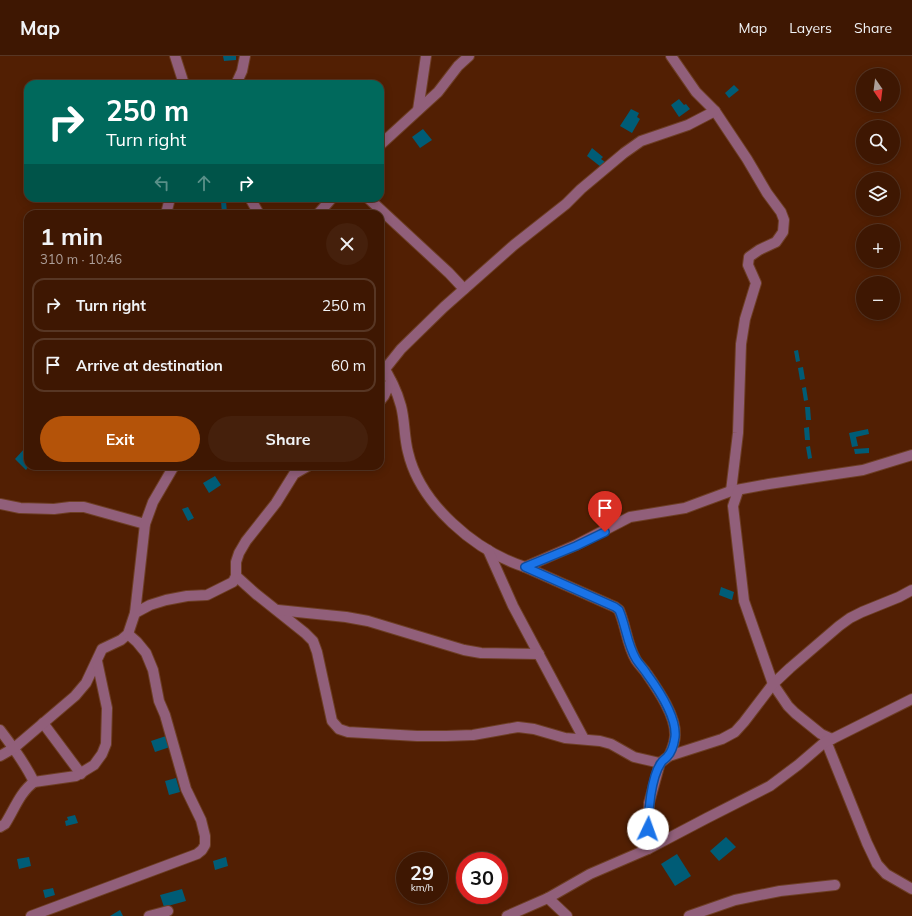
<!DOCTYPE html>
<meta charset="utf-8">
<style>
body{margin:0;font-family:Mulish,sans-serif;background:#45200c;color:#f1f3f6;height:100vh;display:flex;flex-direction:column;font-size:15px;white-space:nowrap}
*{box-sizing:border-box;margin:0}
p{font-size:13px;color:#ad9f99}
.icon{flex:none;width:22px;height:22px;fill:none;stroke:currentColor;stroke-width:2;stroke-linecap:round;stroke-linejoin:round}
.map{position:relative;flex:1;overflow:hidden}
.details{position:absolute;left:24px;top:154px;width:360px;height:260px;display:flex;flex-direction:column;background:#3e1702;border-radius:12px;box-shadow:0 2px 10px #0003,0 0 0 1px #573624}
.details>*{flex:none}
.hud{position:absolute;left:24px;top:24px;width:360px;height:122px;border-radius:12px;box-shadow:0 2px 10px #0003,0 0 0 1px #573624;background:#00695c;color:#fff;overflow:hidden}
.needle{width:26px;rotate:166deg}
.buttons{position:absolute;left:856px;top:12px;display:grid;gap:8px}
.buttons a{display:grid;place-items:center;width:44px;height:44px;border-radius:50%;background:#3e1702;box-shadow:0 2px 10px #0003,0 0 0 1px #573624;font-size:20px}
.speed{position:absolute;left:396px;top:796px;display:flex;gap:8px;font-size:20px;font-weight:700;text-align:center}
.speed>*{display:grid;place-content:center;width:52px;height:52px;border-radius:50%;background:#3e1702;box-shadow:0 2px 10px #0003,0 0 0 1px #573624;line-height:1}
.speed small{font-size:10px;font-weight:400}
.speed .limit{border:6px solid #d22;background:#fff;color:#111}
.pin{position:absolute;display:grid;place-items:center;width:34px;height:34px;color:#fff;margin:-41px -17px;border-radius:50% 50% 50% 0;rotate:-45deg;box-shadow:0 0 4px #0007}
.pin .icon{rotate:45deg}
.me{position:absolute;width:44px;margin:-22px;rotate:3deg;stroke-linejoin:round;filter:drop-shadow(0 0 3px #0008)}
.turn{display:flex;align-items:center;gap:14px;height:84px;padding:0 16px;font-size:18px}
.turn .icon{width:52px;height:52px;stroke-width:2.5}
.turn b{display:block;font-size:28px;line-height:34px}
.lanes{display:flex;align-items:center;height:38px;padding:0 16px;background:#0003;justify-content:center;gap:20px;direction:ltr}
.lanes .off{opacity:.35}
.round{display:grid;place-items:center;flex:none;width:42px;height:42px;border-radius:21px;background:#45200c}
.head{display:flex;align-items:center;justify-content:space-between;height:68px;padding:0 16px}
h1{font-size:24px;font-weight:700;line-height:30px}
.action{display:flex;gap:8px;margin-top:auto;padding:8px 16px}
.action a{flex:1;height:46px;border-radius:24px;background:#b45309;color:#fff;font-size:16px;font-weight:700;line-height:46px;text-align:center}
.action a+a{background:#45200c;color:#f1f3f6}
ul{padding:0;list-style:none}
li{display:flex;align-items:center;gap:12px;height:54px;margin:0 8px 6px;padding:0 8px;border:2px solid #573624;border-radius:12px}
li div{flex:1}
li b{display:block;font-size:15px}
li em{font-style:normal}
header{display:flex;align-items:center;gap:24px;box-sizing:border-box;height:56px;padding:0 20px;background:#3e1702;border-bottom:1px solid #573624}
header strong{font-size:19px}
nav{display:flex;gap:22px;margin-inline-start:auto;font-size:14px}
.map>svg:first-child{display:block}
</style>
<header>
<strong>Map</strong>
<nav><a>Map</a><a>Layers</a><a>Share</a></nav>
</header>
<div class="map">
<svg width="912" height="860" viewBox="0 0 912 860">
<rect width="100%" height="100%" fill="#521f03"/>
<g fill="#005c76">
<polygon points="223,0 236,0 236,4 224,5"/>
<polygon points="734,29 739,34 729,42 725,37"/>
<polygon points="679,43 684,49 686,48 690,53 679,61 671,49"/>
<polygon points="631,53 639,57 637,61 640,63 632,77 620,70"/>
<polygon points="423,73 432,84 420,92 412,81"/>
<polygon points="592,92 603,101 601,103 605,106 601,111 587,100"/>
<polygon points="221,145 226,145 227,157 222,158"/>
<polygon points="798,294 800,305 796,306 794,295"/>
<polygon points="803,311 805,323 800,324 798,312"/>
<polygon points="806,331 808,344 804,345 802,332"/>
<polygon points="805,351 810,351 811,364 806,364"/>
<polygon points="809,371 810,384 805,384 804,372"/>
<polygon points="868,373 869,378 856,381 858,390 852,391 849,377"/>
<polygon points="810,390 812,402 808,403 806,391"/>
<polygon points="25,392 28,395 28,410 29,410 26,414 15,403"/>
<polygon points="869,392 869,397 855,398 854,393"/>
<polygon points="215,420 221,429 209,437 203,427"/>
<polygon points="188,451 194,462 188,465 182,453"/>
<polygon points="721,531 734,536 732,544 719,539"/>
<polygon points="166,680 170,691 155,696 151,685"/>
<polygon points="176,722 180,736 169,739 165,725"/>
<polygon points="75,759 78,767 66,770 65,765 68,764 67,761"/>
<polygon points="726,781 736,791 719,805 710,795"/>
<polygon points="677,798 691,820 675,830 661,808"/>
<polygon points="29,801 31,810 19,813 17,803"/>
<polygon points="226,801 228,810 215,814 213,805"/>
<polygon points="53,832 55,839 45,842 43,834"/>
<polygon points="182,833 186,845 164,851 160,839"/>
<polygon points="120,854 123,860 110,860"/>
</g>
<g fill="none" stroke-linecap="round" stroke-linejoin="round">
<g stroke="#6d3e25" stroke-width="12">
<g id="minor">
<polyline points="175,0 184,28"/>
<polyline points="671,0 696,36 715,55 747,103 767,137 781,156 784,164 783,176 776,186 759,194 749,201 748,209 756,227 745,263 741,288 738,377 731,435"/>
<polyline points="236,28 242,15 245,0"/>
<polyline points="418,54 426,0"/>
<polyline points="380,89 438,36 458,10 469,0"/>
<polyline points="250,142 259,158"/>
<polyline points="368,142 449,217 464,233"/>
<polyline points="166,158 170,142"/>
<polyline points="318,158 332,142"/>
<path d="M380,306c9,13 17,29 21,44 4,15 3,31 7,46 12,52 67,99 117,115l51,-22 54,-28 55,-9 46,-17 38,-7 94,-14 49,-15"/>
<polyline points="385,313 401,293 444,251 514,189 566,148 581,133 624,97 641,85 688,69 715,55"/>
<polyline points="380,345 384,340 391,325"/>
<polyline points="738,435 733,450 744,545 773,628 788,650 795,657 821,678 832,683"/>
<polyline points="0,448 20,452 54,453 70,451 84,451 145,468"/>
<polyline points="488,494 513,550 584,683"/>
<path d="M525,511l90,40 4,3c7,16 8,35 17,50 3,5 8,9 11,14 11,16 29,42 28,61 0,8 -3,14 -6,21"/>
<polyline points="236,520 256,538 305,577 313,585 317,596 332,665 339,673 348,676 417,680 446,680 473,679 518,671 534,673 565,682 600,685 611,688 634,701 660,707"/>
<polyline points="278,554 346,561 368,565 464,594 481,597 539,598"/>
<polyline points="135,557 150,549 166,544 187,540 207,539 233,526 236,520 236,506 239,497 246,485 276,447 294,418 308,410"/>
<polyline points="43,667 81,718"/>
<path d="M0,674c13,17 25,33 34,52"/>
<polyline points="826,685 867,787 877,808 886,818 912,833"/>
<polyline points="0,700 14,692 75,640 86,627 102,593 121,584 128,578 135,557 145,468 153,446 174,410"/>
<path d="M0,771l5,-3c9,-14 15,-32 29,-42l42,-6 18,-11 8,-11 4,-10 1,-36 -10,-47"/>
<polyline points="648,793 648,773 649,747 660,707 669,700 722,683 735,676 744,666 773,628 790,612 839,570 850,562 862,556 899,541 912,534"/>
<polyline points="548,842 567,860"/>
<polyline points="31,860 197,798 202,794 205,789 205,780 201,764 186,733 165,659 159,645 153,614 146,597 137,586 128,578"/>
<polyline points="149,860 168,855"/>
<polyline points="507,860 548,842 590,818 648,793 707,762 770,730 798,709 826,685 832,683 912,643"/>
<polyline points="689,860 735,844 780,835 835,829"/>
</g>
</g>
<use href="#minor" stroke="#915f7a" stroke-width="10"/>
</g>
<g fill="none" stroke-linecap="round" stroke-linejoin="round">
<g stroke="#114b97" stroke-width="10">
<path id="route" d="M605,476l-29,14 -51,21 90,40 4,3c7,16 8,34 17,49 3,5 8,10 11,15 11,15 30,44 28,63 -1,7 -3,15 -8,20 -2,2 -5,4 -6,6 -10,14 -13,50 -13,66"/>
</g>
<use href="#route" stroke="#1a73e8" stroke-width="7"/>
</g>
</svg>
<div class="buttons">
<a><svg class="needle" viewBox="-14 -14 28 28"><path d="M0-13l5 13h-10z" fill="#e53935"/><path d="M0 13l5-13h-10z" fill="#ad9f99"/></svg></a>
<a><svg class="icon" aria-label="search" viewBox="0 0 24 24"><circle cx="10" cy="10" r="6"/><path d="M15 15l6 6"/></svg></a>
<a><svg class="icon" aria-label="layers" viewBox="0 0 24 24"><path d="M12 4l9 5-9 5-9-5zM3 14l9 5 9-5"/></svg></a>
<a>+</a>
<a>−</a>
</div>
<div class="speed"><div>29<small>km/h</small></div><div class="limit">30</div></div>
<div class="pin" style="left:605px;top:476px;background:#d93025"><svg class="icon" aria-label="arrive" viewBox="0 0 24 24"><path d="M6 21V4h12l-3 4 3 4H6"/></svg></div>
<svg class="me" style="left:648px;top:773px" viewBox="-20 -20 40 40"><circle r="19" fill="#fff"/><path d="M0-13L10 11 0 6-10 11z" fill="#1a73e8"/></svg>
<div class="hud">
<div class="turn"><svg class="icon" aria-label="right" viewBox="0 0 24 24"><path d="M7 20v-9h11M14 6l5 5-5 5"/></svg><div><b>250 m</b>Turn right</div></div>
<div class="lanes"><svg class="icon off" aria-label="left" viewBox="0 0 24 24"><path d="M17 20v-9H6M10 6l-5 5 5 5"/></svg><svg class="icon off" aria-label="ahead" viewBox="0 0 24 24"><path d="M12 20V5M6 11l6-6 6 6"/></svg><svg class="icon" aria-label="right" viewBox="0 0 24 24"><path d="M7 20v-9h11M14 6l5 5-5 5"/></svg></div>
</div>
<section class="details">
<div class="head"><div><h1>1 min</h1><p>310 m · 10:46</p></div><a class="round"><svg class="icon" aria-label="close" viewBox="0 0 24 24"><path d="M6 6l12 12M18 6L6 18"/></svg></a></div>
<ul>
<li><svg class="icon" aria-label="right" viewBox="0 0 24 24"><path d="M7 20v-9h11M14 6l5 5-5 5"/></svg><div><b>Turn right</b></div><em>250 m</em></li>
<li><svg class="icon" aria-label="arrive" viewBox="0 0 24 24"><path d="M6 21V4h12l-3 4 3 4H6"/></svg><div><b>Arrive at destination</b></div><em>60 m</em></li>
</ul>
<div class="action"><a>Exit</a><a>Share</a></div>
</section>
</div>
